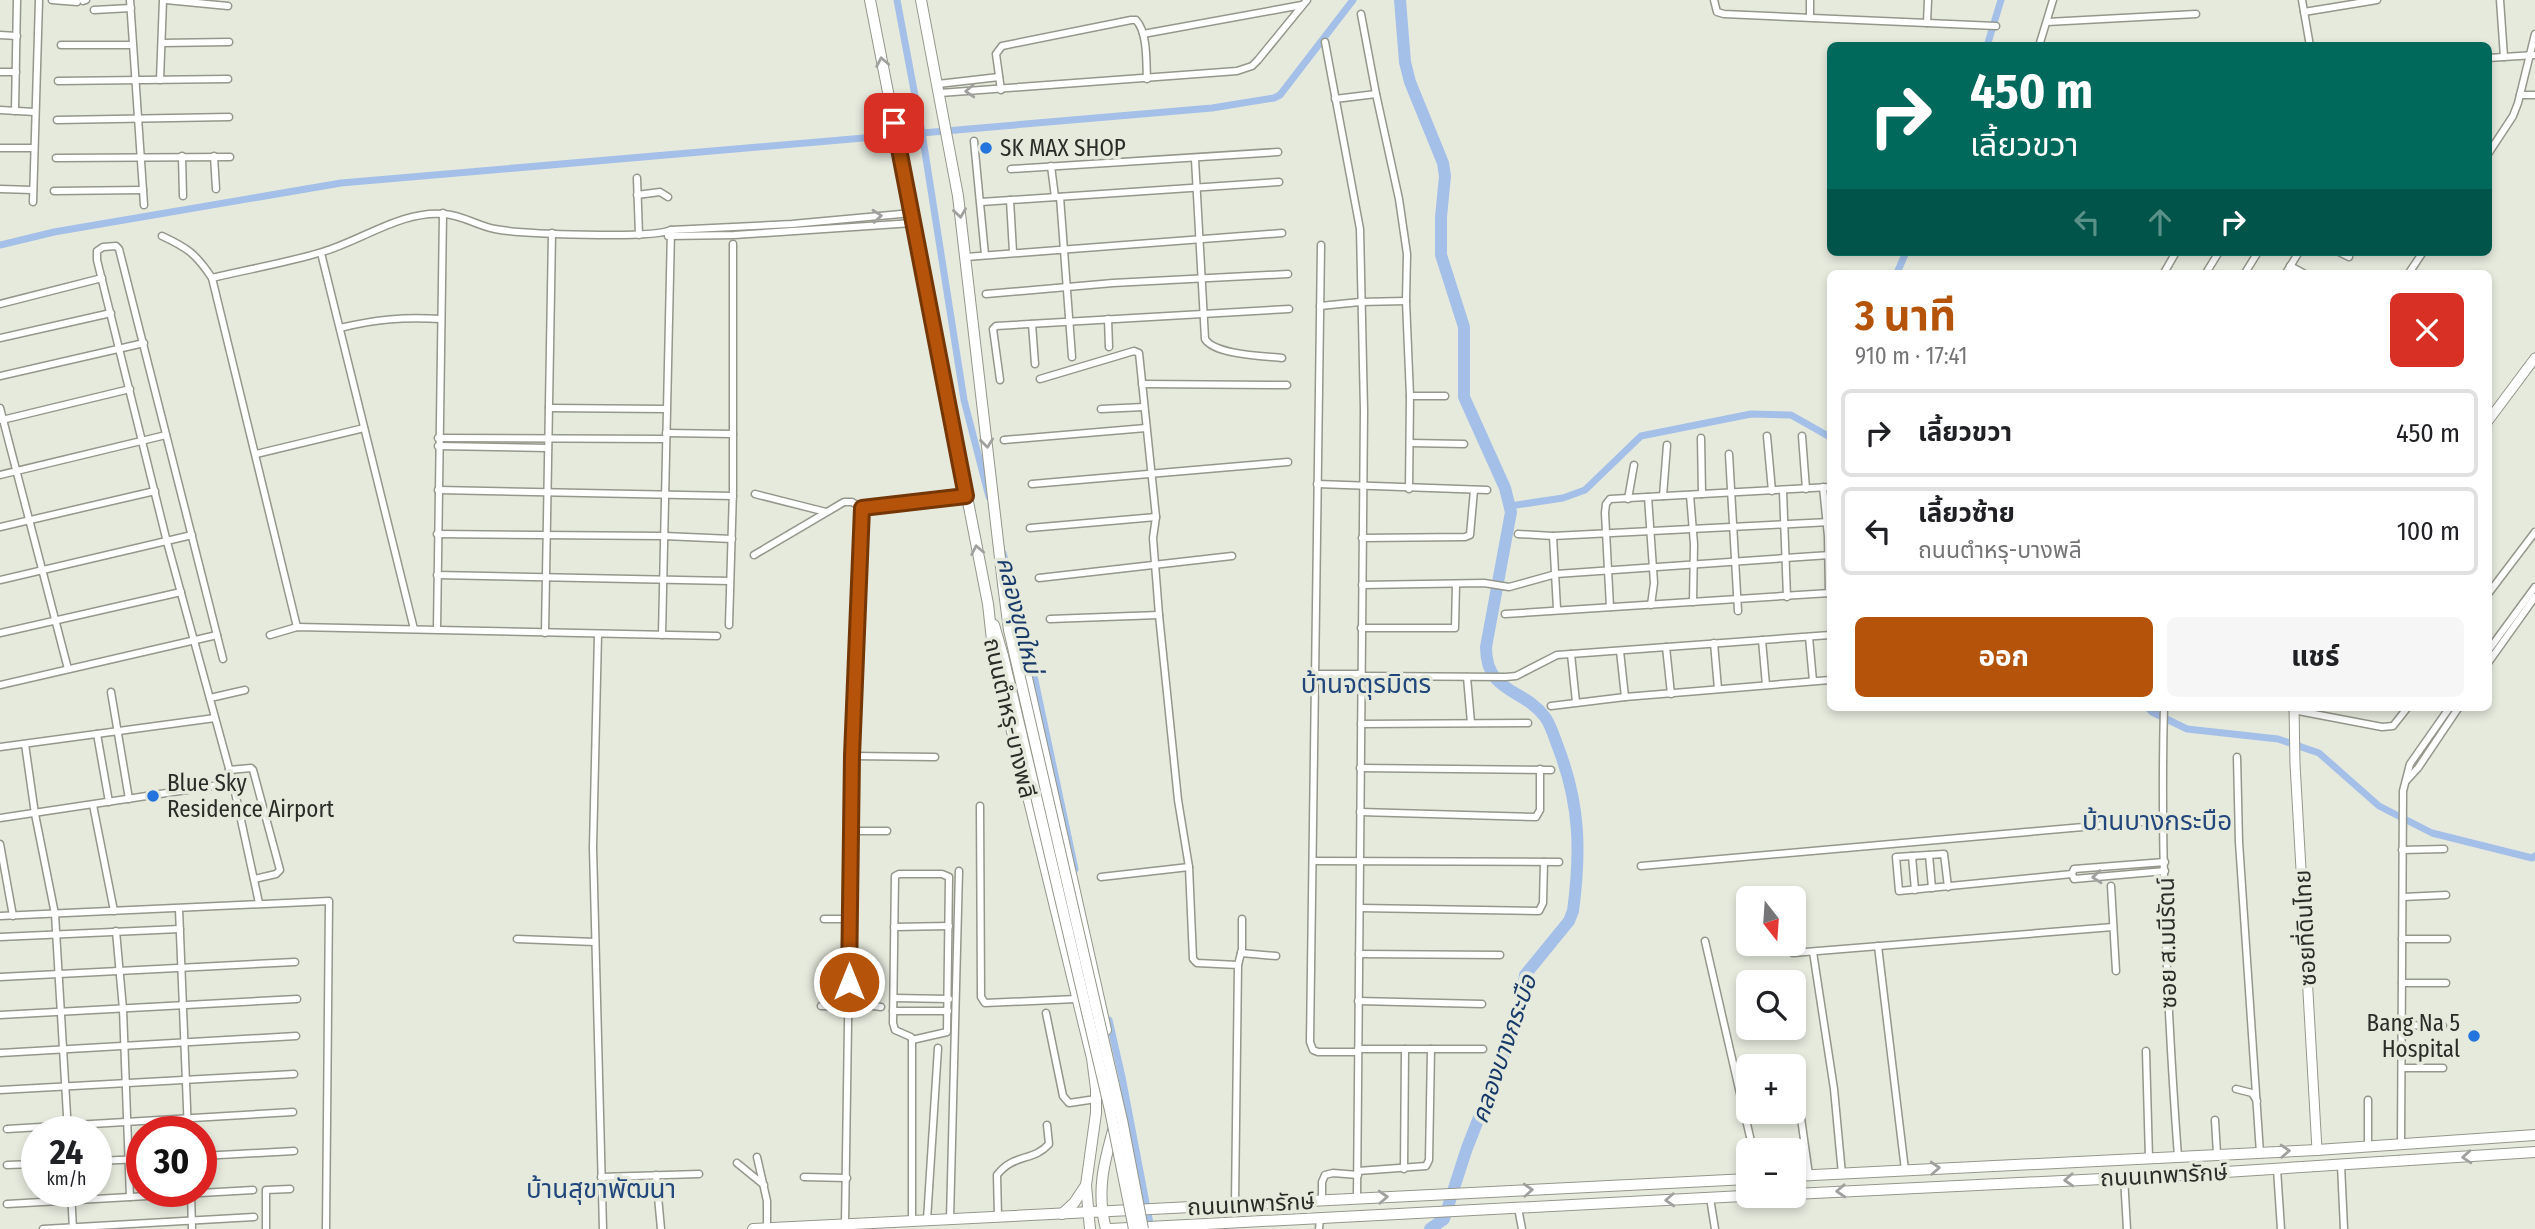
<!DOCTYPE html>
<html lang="th">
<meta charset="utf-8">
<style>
body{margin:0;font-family:"Fira Sans Condensed","Noto Sans Thai",sans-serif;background:#f6f6f6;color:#202124;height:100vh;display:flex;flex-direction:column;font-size:26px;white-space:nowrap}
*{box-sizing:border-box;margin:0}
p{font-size:23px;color:#757577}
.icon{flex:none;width:38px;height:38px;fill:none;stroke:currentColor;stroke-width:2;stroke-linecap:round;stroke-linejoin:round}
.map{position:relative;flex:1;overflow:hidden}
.panel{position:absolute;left:1827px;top:270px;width:665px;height:441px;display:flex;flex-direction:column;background:#fff;border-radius:10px;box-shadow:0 4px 10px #0003}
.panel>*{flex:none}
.guide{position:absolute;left:1827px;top:42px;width:665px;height:214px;border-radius:10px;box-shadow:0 4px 10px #0003;background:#00695c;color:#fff;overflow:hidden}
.needle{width:46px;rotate:163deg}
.fabs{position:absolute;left:1736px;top:886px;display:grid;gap:14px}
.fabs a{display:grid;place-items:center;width:70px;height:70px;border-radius:10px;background:#fff;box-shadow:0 4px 10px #0003;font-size:35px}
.speed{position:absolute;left:21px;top:1116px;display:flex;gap:14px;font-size:35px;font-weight:700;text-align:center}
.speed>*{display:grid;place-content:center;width:91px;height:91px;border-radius:50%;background:#fff;box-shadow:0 4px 10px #0003;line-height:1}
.speed small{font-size:18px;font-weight:400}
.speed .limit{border:10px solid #d22;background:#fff;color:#111}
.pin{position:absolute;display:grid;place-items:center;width:60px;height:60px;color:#fff;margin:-30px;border-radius:14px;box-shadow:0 4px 10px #0006}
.me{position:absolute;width:77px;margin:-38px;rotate:0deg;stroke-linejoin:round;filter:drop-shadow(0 0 5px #0008)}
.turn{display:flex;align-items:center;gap:24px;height:147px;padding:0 28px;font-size:32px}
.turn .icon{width:91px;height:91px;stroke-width:2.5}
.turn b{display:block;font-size:49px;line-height:60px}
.lanes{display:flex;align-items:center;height:66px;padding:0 28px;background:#0003;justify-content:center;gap:35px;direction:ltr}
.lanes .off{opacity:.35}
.round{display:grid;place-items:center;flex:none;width:74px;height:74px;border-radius:10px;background:#f6f6f6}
.summary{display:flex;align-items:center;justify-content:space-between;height:119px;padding:0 28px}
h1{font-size:42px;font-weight:700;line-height:52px;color:#b45309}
.action{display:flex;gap:14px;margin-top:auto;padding:14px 28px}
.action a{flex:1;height:80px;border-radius:10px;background:#b45309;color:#fff;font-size:28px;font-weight:700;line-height:80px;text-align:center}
.action a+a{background:#f6f6f6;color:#202124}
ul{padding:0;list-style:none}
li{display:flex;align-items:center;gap:21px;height:88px;margin:0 14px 10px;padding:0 14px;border:4px solid #e0e0e0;border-radius:10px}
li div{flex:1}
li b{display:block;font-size:26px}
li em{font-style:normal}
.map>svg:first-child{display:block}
</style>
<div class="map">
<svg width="2535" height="1229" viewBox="0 0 2535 1229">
<rect width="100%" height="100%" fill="#e6eadd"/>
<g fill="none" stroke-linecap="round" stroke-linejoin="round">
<g stroke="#a5c0e8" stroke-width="7">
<polyline points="897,0 922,133 964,400 989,497"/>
<polyline points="1987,46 2001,0"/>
<polyline points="0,245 54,232 341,183 1142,114 1212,108 1274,98 1280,95 1353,0"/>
<polyline points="1897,273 1906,252"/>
<polyline points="1510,506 1563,498 1585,490 1641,436 1751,414 1791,415 1830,437"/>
<polyline points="1003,553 1030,657 1075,869"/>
<polyline points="2147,707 2152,712 2187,729 2278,739 2319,753 2379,806 2432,833 2532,858 2535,856"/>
<polyline points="1109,1020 1122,1077 1151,1229"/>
</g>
<path stroke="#a5c0e8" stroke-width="12" d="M1400,0l5,62 5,20 33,81 2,13 -4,41v38l23,72v70l41,91 6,24 -25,135c0,47 38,41 59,70 6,8 9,20 13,30 22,57 23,104 15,164l-4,10 -44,54 -6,41 -52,132 -23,71 -14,10"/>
<g stroke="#94978b" stroke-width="9">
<g id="street">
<polyline points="52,0 77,2"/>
<polyline points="130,0 144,205"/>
<polyline points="166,0 228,6"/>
<polyline points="1714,0 1717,12 1724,14 1996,26"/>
<polyline points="2302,0 2310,46"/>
<polyline points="2500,0 2504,57"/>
<polyline points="83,1 86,0"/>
<polyline points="94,10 131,8"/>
<polyline points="2304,12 2377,0"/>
<polyline points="1361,14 1376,94 1399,199 1407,254 1406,301 1410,396 1409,489"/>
<polyline points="1810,17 1810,0"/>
<polyline points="2047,22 2196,14"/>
<polyline points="1927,23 1928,0"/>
<polyline points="1143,34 1302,5"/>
<polyline points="0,35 17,36"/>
<polyline points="1325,42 1360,229 1364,410 1357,1198"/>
<polyline points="162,43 229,42"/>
<polyline points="61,45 132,45"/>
<polyline points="2039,46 2053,0"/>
<polyline points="2488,58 2535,55"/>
<polyline points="0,72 16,72"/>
<polyline points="160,80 163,0"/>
<polyline points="58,81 228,79"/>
<polyline points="938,84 999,77"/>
<path d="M1001,90l-5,-36 6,-8 129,-26h5c12,13 10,42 11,59"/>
<polyline points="940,93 1237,71 1252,66 1258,60 1307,0"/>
<polyline points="2520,95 2535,95"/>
<polyline points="1335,99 1376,94"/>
<polyline points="0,110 35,112"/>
<polyline points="15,111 17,0"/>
<polyline points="57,120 229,117"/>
<polyline points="974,141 985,255"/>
<polyline points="0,148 34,148"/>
<polyline points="2488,154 2513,116 2518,103 2535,34"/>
<polyline points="182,156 183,196"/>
<polyline points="214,156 216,189"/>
<polyline points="56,158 230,157"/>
<path d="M1195,159l10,180c10,16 59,17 77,19"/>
<polyline points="1051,166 1055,197"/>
<polyline points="1011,169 1278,152"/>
<polyline points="637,178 639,235"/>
<polyline points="0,189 33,190"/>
<polyline points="54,191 143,190"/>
<polyline points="637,195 660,192 668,197"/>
<polyline points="1060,197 1072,357"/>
<polyline points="1010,200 1013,252"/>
<polyline points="33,202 39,0"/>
<polyline points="981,202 1279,182"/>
<path d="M162,236c26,12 34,18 50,42 37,-9 74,-15 110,-26 39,-11 80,-42 122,-38 18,1 34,12 51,15 25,5 158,10 176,1l121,-6 120,-11"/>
<polyline points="668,236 734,235 913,223"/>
<polyline points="1321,245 1310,1042 1313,1050 1318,1052 1358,1052"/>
<polyline points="2339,252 2349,257"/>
<polyline points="321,253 414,629"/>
<polyline points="966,257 1282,233"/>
<polyline points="2290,266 2303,273"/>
<polyline points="2164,273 2176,252"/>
<polyline points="2206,273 2219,252"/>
<polyline points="2245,273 2258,252"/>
<polyline points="2286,273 2299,252"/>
<polyline points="2409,273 2423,252"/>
<polyline points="212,278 297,627"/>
<polyline points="986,294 1113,283 1288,274"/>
<polyline points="0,304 102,278"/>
<polyline points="1320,306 1360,302 1406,301"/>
<polyline points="1108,319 1109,347"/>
<polyline points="1032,324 1035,364"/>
<path d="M340,328c37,-9 63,-11 101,-9"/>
<polyline points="0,338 111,313"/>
<polyline points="0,376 144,343"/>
<polyline points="1040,379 1134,351 1139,353 1156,517 1153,538 1159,615 1178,800 1189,867 1193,959 1197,963 1238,965 1235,1204"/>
<polyline points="1000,380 993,329 996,326 1289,309"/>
<polyline points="1142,384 1287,385"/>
<polyline points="1410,396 1445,396"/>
<polyline points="0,408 68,669"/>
<polyline points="549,408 666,409"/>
<polyline points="1101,409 1144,407"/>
<polyline points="2,420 130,389"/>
<polyline points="666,433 733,434"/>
<polyline points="1767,436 1772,491"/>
<polyline points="1802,436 1806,489"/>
<polyline points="438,438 666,439"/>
<polyline points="1701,438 1702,494"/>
<polyline points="1004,440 1146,428"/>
<polyline points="1410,443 1464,444"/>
<polyline points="438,446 548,448"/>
<polyline points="256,454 364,428"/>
<polyline points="1729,454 1738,611"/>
<polyline points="0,475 166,435"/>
<polyline points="1032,484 1288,462"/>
<polyline points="1317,484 1487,490"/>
<polyline points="1823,487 1828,536 1829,593"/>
<polyline points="438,490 733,496"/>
<polyline points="1783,491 1787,597"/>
<polyline points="755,494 826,512"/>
<polyline points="1690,495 1694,544 1693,602"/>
<polyline points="1663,496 1667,445"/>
<polyline points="1648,497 1654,583 1651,605"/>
<polyline points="1628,499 1634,465"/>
<polyline points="0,527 155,491"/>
<polyline points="1030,528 1156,517"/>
<polyline points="437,534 664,536 732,539"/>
<polyline points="1518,534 1553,536 1830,522"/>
<polyline points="1553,536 1557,609"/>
<polyline points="1362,538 1465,537 1470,535 1474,490"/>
<polyline points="754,555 844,502 852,502 862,508"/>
<polyline points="437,575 730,581"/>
<polyline points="1039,578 1232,556"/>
<polyline points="0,580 192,535"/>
<polyline points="1362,585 1484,583 1509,587 1556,574 1830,555"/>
<polyline points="2488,594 2535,532"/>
<polyline points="1610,607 1605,513 1606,504 1610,499 1830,487"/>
<polyline points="1505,614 1830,593"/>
<polyline points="1050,619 1159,615"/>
<polyline points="729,625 733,490 733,244"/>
<polyline points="1361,628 1455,628 1456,584"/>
<polyline points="437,629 443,213"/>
<polyline points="0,633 181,592"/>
<polyline points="545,633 552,233"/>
<polyline points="598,634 593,848 603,1229"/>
<polyline points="270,635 297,627 717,636"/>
<polyline points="662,635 671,230"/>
<polyline points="1809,637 1813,681"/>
<polyline points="1762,640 1766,685"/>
<polyline points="1714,643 1718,689"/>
<polyline points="1666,647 1671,694"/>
<polyline points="1620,651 1625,697"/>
<polyline points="2488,651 2535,587"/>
<polyline points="1571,654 1576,702"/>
<polyline points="223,659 119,249 116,246 103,247 97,251 97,260 167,542 233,783 259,903"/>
<polyline points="2488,663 2535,597"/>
<polyline points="1315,674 1361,674"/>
<polyline points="1361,676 1506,677 1516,676 1557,655 1830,635"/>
<polyline points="1467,677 1471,723"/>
<polyline points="0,685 217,635"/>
<polyline points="111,692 129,799"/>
<polyline points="210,698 245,690"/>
<polyline points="1551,706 1625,697 1830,680"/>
<path d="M2164,707c-4,150 3,300 14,450"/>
<polyline points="2293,710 2382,727 2393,726 2408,707"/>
<polyline points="1361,724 1528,723"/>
<polyline points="97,734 109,802"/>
<polyline points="25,744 35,814 55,914 68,1132"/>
<polyline points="0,747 215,718"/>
<polyline points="852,756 935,757"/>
<polyline points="2237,757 2239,842 2260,1153"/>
<polyline points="1360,768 1551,770"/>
<polyline points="229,770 251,768 253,770 280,870 276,874 254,879"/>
<polyline points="2406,781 2418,768 2459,707"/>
<polyline points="93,805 114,911"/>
<polyline points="980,806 981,997 985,1003 1076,999"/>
<polyline points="1360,812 1536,817 1540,810 1540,769"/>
<polyline points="0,818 233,783"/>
<polyline points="851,831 887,831"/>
<polyline points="0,844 13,916"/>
<polyline points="2402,850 2444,849"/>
<polyline points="1929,855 1932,888"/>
<polyline points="1912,856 1915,890"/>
<polyline points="1313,861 1559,862"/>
<polyline points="2165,862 2074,869 2072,874 2074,879 2165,871"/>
<polyline points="1641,866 2163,820"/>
<polygon points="899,874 942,874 949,877 947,1032 912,1040 911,1037 895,1030 893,1023 895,876"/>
<polyline points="1101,877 1189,867"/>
<polyline points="2111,886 2116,971"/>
<polyline points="1948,887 1944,854 1896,857 1899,891 2072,874"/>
<polyline points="2403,897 2446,895"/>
<polyline points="1360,908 1539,911 1543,903 1544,862"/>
<polyline points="179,909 188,1132"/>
<polyline points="0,916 329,901 326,1229"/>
<polyline points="824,919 850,919"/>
<polyline points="894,927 949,926"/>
<polyline points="116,931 123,1009 130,1197"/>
<polyline points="0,937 180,929"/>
<polyline points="517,939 595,942"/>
<polyline points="2402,939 2447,939"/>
<polyline points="1705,941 1753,1150"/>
<polyline points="1878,946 1905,1170"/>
<polyline points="1813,952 1834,1089 1842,1174"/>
<polyline points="1241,953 1276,956"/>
<polyline points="1793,953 2113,927"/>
<polyline points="1359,954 1500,955"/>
<polyline points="1238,965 1242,949 1242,919"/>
<polyline points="0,977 295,962"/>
<polyline points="2402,983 2446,983"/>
<polyline points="894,998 949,999"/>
<polyline points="1358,1001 1482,1004"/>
<polyline points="849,1003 881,1007"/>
<polyline points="821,1006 849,1007"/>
<polyline points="893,1011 948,1011"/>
<polyline points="1046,1013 1063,1096 1069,1103 1096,1099"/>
<polyline points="0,1015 297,999"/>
<polyline points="2402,1025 2443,1026"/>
<polyline points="912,1040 912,1221"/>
<polyline points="1358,1049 1483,1049"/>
<polyline points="2146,1051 2149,1159"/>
<polyline points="0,1053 296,1036"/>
<polyline points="2402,1068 2443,1068"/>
<polyline points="2236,1089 2252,1093 2257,1101"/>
<polyline points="0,1090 294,1074"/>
<polyline points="2368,1100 2368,1146"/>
<polyline points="1800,1111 1809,1175"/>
<polyline points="2215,1120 2217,1154"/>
<polyline points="7,1129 293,1112"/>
<polyline points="2401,1144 2403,791 2410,764 2450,707"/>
<polyline points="201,1156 294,1151"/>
<polyline points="757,1157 767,1201 767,1228"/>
<polyline points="96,1161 142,1159"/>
<polyline points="737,1163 764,1185"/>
<polyline points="7,1165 37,1164"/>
<polyline points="2341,1165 2344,1229"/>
<polyline points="1404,1169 1405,1049"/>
<polyline points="2277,1169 2281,1229"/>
<polyline points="1358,1171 1426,1166 1429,1160 1431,1049"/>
<polyline points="656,1175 661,1229"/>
<polyline points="601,1177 699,1174"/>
<polyline points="804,1177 847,1178"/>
<polyline points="2124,1177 2127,1229"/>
<polyline points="71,1192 73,1229"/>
<polyline points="191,1192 192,1229"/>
<polyline points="1710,1198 1715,1229"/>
<polyline points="1322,1200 1322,1182 1325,1175 1333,1173 1358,1175"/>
<polyline points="7,1204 253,1190"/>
<polyline points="1518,1208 1522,1229"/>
<path d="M998,1217l-1,-42c17,-22 36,-13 52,-31l-2,-19"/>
<polyline points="950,1219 959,871"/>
<polyline points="927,1220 938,1048"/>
<polyline points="845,1224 852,756 862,508 966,496"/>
<polyline points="43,1229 254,1217"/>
<polyline points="266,1229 266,1190 290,1189"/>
<polyline points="1319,1229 1320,1218"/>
</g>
</g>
<g stroke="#94978b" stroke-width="11">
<g id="secondary">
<polyline points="2488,421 2535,358"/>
<polyline points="2294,707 2295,764 2317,1150"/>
</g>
</g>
<g stroke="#94978b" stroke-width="12">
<g id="primary">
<polyline points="870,0 988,604 994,658 1092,1058 1096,1089 1096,1113 1086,1185 1090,1229"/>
<polyline points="921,0 958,196 1003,584 1017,633 1106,1030"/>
<polyline points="994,625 1003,656"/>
<polyline points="1794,1176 2317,1150 2535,1135"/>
<polyline points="1794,1194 2163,1176 2535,1152"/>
<polyline points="1062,1214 1074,1203 1086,1185"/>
<polyline points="753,1229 1748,1179"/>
<path d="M1106,1229c-10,-37 -2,-67 8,-102"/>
<polyline points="1110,1229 1762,1195"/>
</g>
</g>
<use href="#street" stroke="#fff" stroke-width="6"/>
<use href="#secondary" stroke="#fff" stroke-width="9"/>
<use href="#primary" stroke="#fff" stroke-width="10"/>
<g stroke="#94978b" stroke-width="12" stroke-linecap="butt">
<g id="primary-bridge">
<polyline points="1003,584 1009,630 1122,1120 1143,1229"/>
<polyline points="1003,656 1110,1110 1134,1229"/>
</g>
</g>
<use href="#primary-bridge" stroke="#fff" stroke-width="10"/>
</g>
<defs><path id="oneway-chevron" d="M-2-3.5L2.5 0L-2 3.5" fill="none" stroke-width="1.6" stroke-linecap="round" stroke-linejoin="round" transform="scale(1.75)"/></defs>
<g stroke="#a0a09e">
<use href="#oneway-chevron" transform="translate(882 62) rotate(-101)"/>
<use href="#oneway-chevron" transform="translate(970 91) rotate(177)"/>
<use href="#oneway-chevron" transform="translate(960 213) rotate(82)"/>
<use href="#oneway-chevron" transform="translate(877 216) rotate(-5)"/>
<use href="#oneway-chevron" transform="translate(987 443) rotate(84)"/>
<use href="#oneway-chevron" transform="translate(977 550) rotate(-101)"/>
<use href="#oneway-chevron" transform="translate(2097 877) rotate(175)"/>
<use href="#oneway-chevron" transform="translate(2285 1151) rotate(-3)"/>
<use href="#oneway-chevron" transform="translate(2467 1157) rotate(176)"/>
<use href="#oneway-chevron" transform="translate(1935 1168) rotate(-3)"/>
<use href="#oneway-chevron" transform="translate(2069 1180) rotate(177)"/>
<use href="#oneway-chevron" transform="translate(1528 1190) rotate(-3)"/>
<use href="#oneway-chevron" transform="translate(1841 1191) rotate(177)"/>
<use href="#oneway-chevron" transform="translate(1383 1197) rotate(-3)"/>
<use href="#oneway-chevron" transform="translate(1670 1200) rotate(177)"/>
</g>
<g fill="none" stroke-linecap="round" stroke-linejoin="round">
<g stroke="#753606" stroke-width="18">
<polyline id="route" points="849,982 852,756 862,508 966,496 894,123"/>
</g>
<use href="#route" stroke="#b45309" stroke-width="12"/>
</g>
<g fill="#2474de" stroke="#e6eadd" stroke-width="2.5">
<circle cx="986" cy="148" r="7"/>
<circle cx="153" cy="796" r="7"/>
<circle cx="2474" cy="1036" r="7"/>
</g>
<g text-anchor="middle" stroke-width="7" stroke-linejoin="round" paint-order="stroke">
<g font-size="23" fill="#2b2c27" stroke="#e6eadd" text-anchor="start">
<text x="1000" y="156">SK MAX SHOP</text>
<text x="167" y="791">Blue Sky<tspan x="167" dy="26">Residence Airport</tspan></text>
<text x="2460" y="1031" text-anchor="end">Bang Na 5<tspan x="2460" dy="26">Hospital</tspan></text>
</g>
<g font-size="23" fill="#2b2c27" stroke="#e6eadd">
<text transform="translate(1010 718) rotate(77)" y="8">ถนนตำหรุ-บางพลี</text>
<text transform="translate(2305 928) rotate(-93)" y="8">ซอยที่ดินไทย</text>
<text transform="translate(2167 943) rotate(-91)" y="8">ซอย ส.มนีรัตน์</text>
<text transform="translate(2164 1175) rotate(-3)" y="8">ถนนเทพารักษ์</text>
<text transform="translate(1251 1204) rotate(-3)" y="8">ถนนเทพารักษ์</text>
</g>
<g font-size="24" font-style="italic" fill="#173a6a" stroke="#e6eadd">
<text transform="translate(1019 615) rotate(76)" y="8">คลองขุดใหม่</text>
<text transform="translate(1504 1049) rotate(-71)" y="8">คลองบางกระบือ</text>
</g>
<g font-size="26" fill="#20467b" stroke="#e6eadd">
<text x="1366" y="693">บ้านจตุรมิตร</text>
<text x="2157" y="830">บ้านบางกระบือ</text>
<text x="601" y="1198">บ้านสุขาพัฒนา</text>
</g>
</g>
</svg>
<div class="fabs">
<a><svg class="needle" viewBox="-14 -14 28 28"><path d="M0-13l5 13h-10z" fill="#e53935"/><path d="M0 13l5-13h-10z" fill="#757577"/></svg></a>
<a><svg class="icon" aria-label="search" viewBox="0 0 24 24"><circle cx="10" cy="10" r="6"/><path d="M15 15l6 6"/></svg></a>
<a>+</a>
<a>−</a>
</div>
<div class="speed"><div>24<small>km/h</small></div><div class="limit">30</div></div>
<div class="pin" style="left:894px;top:123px;background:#d93025"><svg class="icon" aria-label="arrive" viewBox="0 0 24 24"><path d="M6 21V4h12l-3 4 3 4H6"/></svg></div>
<svg class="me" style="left:849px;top:982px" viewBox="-20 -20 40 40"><circle r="17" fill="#b45309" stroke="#fff" stroke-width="3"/><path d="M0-11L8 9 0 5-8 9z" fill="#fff"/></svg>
<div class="guide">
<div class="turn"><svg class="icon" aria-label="right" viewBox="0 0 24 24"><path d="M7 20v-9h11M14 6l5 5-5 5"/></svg><div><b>450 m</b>เลี้ยวขวา</div></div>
<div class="lanes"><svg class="icon off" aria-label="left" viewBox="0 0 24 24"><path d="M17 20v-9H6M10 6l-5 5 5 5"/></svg><svg class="icon off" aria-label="ahead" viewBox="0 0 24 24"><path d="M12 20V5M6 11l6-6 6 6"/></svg><svg class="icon" aria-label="right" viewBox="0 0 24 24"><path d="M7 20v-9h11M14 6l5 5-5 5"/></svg></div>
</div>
<section class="panel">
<div class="summary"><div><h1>3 นาที</h1><p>910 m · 17:41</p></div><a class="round" style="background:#d93025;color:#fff"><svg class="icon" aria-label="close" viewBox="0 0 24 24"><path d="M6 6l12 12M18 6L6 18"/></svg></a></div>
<ul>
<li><svg class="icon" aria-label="right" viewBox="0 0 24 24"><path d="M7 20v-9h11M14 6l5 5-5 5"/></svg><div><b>เลี้ยวขวา</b></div><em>450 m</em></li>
<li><svg class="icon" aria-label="left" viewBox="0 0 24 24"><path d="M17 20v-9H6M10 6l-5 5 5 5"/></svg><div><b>เลี้ยวซ้าย</b><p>ถนนตำหรุ-บางพลี</p></div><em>100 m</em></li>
</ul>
<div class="action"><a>ออก</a><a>แชร์</a></div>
</section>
</div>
